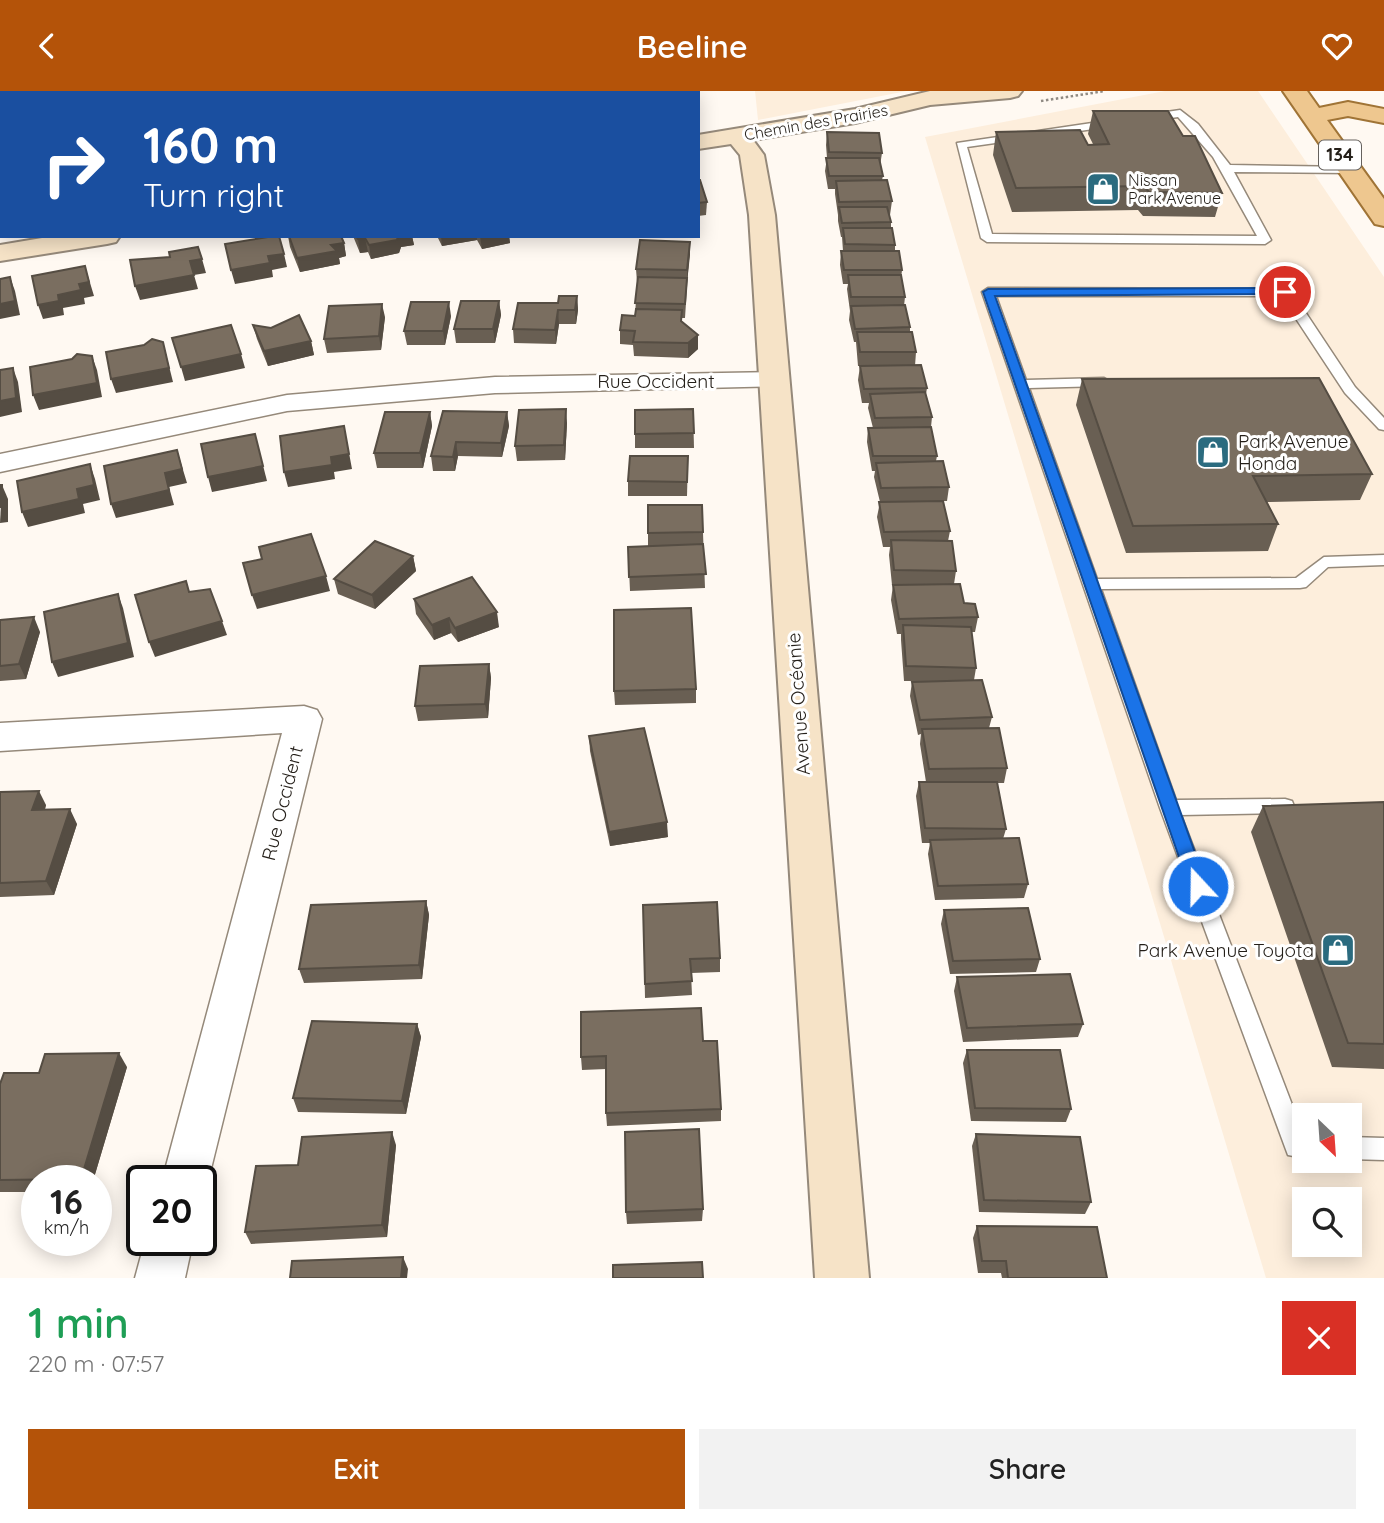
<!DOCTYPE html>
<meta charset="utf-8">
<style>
body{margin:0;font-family:Quicksand,sans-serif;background:#f2f2f2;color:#222;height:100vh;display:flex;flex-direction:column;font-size:26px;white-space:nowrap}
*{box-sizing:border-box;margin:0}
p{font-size:23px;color:#767676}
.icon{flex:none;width:38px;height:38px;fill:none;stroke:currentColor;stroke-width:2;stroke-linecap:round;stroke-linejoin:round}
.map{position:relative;height:1187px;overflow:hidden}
.drawer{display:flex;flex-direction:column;background:#fff;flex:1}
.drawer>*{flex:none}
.top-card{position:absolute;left:0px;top:0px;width:700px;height:147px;box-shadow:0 4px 18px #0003;background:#1a4fa0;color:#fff;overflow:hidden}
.needle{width:46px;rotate:155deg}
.buttons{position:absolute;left:1292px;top:1012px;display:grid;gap:14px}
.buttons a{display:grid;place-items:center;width:70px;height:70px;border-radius:0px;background:#fff;box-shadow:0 4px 18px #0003;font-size:35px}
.speed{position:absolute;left:21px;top:1074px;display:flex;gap:14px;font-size:35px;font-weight:700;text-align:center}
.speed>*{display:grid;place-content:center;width:91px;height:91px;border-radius:50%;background:#fff;box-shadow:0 4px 18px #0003;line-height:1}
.speed small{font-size:18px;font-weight:400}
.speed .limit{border:4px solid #111;border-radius:10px;background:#fff;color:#111}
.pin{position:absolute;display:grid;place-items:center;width:60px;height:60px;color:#fff;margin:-30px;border:4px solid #fff;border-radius:50%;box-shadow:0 2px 7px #0007}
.me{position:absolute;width:77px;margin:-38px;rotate:339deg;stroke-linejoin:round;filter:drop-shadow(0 0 5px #0008)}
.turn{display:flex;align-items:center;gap:24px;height:147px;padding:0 28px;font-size:32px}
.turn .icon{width:91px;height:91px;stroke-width:2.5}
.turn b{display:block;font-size:49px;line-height:60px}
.round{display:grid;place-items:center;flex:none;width:74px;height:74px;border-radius:0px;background:#f2f2f2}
.summary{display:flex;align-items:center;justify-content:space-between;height:119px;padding:0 28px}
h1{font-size:42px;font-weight:600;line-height:52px;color:#1e9e55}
.cta{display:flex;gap:14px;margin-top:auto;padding:14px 28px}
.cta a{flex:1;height:80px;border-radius:0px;background:#b45309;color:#fff;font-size:28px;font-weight:600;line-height:80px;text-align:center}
.cta a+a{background:#f2f2f2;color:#222}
header{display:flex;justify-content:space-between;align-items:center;height:91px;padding:0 28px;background:#b45309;color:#fff;font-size:32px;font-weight:600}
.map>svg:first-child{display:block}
</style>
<header><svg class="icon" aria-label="back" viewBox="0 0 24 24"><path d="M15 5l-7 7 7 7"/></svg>Beeline<svg class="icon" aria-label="heart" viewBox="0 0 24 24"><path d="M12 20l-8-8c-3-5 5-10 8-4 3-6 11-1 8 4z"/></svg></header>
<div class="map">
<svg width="1384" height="1187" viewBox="0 0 1384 1187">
<rect width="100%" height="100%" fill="#fff9f2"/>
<g fill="#fdeedc" fill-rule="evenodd">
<polygon points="755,0 907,0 758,29"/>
<path d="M1165,0h93l126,186v1001h-118l-341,-1141zM1304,1024h45v45h-45zM1304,1108h45v45h-45z"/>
</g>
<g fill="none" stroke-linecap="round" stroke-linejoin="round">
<g stroke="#95897a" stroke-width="3">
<g id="lane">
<path d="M1180,19l18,14 32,41 121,2 6,3 -6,3 -117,-1 37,68 -6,4 -278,-2 -6,-4 -24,-95zM1178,26l35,40 44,79 -265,-2 -25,-87z"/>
<polygon points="988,197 1290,198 1355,296 1384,327 1384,339 1379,338 1345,302 1281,205 996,205 1026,289 1104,287 1111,291 1104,295 1029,297 1097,488 1296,487 1324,466 1384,464 1384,474 1328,476 1306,496 1300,497 1101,498 1176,709 1285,708 1292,710 1294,715 1292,720 1285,722 1181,724 1304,1045 1304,1067 1288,1064 1285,1056 1160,717 982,201"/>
<polygon points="1349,1046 1384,1047 1384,1069 1349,1068"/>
</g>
</g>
<g stroke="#95897a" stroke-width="3">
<g id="street">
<polygon points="132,0 164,0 131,2"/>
<polygon points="268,0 291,0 267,2"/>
<rect x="0" y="15" width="2" height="12"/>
<polygon points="774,281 784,283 788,289 784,295 495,302 287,320 0,381 0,363 287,304 495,286"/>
<polygon points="304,615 317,619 322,628 208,1090 201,1106 201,1090 162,1090 282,642 0,660 0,632"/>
<polygon points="145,1150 193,1150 185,1187 135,1187"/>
</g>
</g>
<g stroke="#95897a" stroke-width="4">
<g id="secondary">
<polygon points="930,0 1022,0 1018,5 1010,7 930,14 855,32 753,49 764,64 775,124 869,1187 815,1187 749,124 740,64 731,53 698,58 698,44 855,18"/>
<polygon points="54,145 120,145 116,151 107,153 0,170 0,154"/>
</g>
</g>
<g stroke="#a07436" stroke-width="4">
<polygon id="primary" points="1283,0 1307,0 1319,17 1348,11 1384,18 1384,32 1348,25 1327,29 1384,108 1384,135 1375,133"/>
</g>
<polyline stroke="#8f8a83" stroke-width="2.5" stroke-dasharray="2.5 2.5" stroke-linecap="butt" points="1041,10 1105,0"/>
<use href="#lane" fill="#fff" fill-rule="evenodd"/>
<use href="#street" fill="#fff" fill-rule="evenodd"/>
<use href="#secondary" fill="#f6e3c7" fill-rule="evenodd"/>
<use href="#primary" fill="#eec78f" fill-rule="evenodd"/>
</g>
<g fill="#695f53">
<rect x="361" y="0" width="64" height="2"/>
<polygon points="1093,20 1183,45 1222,102 1215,126 1143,125 1138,119 1012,121 993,64 996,41 1088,54 1093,53 1088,43"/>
<polygon points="827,41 882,62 880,75 883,85 882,89 892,110 890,124 889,124 891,131 891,137 895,154 895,160 902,179 901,188 905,206 904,215 910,236 910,241 916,261 915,275 927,297 926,303 932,326 931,336 937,365 936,370 949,396 947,410 927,410 950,440 948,450 956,480 954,493 964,512 978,526 975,541 971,541 976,577 974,589 992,626 989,637 1007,677 1004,692 997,692 1006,738 1003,748 1028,793 1024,807 935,809 928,763 930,752 922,752 916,705 919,691 926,691 920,653 921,643 918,644 910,605 912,591 927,590 904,590 901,549 901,543 897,543 891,509 893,494 905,494 892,494 889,464 890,456 883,456 877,426 880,411 874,386 875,380 872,380 867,351 868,337 873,337 868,317 869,312 862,312 858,289 860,275 858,275 856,251 854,251 849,229 850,220 847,198 848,193 843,193 840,174 841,160 843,160 842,146 841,146 838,130 838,124 835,103 835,98 828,98 825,80 827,67 826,54"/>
<polygon points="698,89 707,111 706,124 698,125"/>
<polygon points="2,97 2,133 0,133 0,98"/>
<polygon points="288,145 344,152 346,165 339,167 340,173 300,181 290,156"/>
<polygon points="353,145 412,145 414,154 401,156 399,162 371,168 368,161 360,162"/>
<polygon points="437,145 509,145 510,152 482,158 477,149 442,155"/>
<polygon points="690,151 685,227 682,227 682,231 698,258 688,267 634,265 633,254 620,253 620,239 635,225 637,191 636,178"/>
<polygon points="577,205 578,219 576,233 559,233 556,253 514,252 513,238 558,212"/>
<polygon points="499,210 501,224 495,252 456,252 454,238"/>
<polygon points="451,225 445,254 407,254 404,240"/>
<polygon points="385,226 381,259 327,262 324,248"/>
<polygon points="253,234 271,237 311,250 314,264 268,275 257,248"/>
<polygon points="1082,288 1372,383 1360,409 1267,411 1278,433 1268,460 1126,462 1076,314"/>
<polygon points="693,318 694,357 635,357 635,343"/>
<polygon points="430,321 432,335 423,377 377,377 374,362"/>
<polygon points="507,321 509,335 502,366 458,365 455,380 433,380 431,365"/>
<polygon points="567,332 565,369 517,370 515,355"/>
<polygon points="688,365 687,405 628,405 628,390"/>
<polygon points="648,414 702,414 705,497 630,500 628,456 648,455"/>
<polygon points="413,465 416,480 375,518 338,503 334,488"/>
<polygon points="414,508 499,536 458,551 451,542 434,549 416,523"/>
<polygon points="0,529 40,541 26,588 0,590"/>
<polygon points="489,573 491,587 488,627 418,630 415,615"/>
<polygon points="696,598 696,612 615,614 614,600"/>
<polygon points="589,645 668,746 610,755 590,660"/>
<polygon points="0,701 46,714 45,719 77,733 54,804 0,806"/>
<polygon points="1384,711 1384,978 1332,976 1251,741 1263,715"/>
<polygon points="426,810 429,824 422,888 304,892 299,878"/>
<polygon points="643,814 720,867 720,881 691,882 692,904 645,907"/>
<polygon points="944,819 1040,868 1036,881 950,883 941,833"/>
<polygon points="957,886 1083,933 1078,946 963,951 954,900"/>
<polygon points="417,933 421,946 406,1023 298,1021 293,1007"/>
<polygon points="703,950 721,1018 721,1030 607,1035 606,1022 606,978 582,979 581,966"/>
<polygon points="967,959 1071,1018 1066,1031 971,1030 963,972"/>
<polygon points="127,976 93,1090 37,1090 37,1101 0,1101 0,993"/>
<polygon points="976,1043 1091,1111 1085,1123 979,1121 972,1055"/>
<polygon points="396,1054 387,1146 251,1153 245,1141 298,1074"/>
<polygon points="703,1118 702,1130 627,1133 626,1121"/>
<polygon points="977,1135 1107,1187 1002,1187 1001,1182 978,1182 973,1147"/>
</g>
<g fill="#554d43">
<rect x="0" y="53" width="2" height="14"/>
<polygon points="398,145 412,145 414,154 401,156 399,162 371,168 369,154"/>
<polygon points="441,145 477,145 477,149 442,155"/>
<polygon points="480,145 509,145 510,152 482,158"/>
<polygon points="365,147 368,161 360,162 358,148"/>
<polygon points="690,151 690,164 687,192 687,179"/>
<polygon points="344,152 346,165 339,167 340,173 300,181 297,167 331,154"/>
<polygon points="284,163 287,176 272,179 273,186 235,193 231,179 268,165"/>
<polygon points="202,168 206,182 194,184 190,170"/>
<polygon points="85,175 94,205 84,207 85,213 63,217 64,224 43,228 38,214 79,193"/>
<polygon points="194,184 198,198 140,209 135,195"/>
<polygon points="10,186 15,200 20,224 0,228 0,213"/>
<polygon points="577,205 578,219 576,233 575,219"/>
<polygon points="499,210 501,224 495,252 493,238"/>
<polygon points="449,211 451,225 445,254 443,240"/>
<polygon points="382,213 385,226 381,259 379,245"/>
<polygon points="558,219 559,233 556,253 555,239"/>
<polygon points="698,244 698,258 688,267 688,252"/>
<polygon points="311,250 314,264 268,275 264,260"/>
<polygon points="163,251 173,291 116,302 111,288"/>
<polygon points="241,263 245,277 185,290 181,276"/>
<polygon points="92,265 97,279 102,306 39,319 33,304"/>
<polygon points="13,277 18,291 22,321 0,326 0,310"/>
<polygon points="566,318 567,332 565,369 564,354"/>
<polygon points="430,321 432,335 423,377 420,362"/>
<polygon points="507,321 509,335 502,366 501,352"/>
<polygon points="344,335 352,378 334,381 335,388 288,396 284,381 331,366"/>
<polygon points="255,343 267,390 212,401 208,386"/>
<polygon points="456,351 458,365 455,380 453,366"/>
<polygon points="177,359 187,392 169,396 174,414 116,427 111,413 165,382"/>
<polygon points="90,373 95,388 100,409 83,413 85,422 28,436 22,421 77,398"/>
<polygon points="2,394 8,408 8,431 0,432"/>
<polygon points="413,465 416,480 375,518 372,504"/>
<polygon points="326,485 330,500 257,518 252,504"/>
<polygon points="118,503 123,517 134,566 58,586 52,571"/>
<polygon points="497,521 499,536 458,551 455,537"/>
<polygon points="34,526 40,541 26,588 19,573"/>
<polygon points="449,527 451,542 434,549 432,534"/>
<polygon points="222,530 227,544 155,566 149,551"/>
<polygon points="489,573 491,587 488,627 485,613"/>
<polygon points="39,700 46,714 39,734 32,719"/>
<polygon points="70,718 77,733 54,804 46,790"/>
<polygon points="667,731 668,746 610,755 609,741"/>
<polygon points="426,810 429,824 422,888 419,874"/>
<polygon points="417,933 421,946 406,1023 402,1010"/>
<polygon points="119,962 127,976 93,1090 83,1090 81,1088"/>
<polygon points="392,1041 396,1054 387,1146 382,1134"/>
<polygon points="403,1166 408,1178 407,1187 401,1187"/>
</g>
<g fill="#7a6e60" stroke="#554d43" stroke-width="2">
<polygon points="371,0 412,0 411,2 370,2"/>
<polygon points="648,0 690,0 692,2 637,2"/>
<polygon points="1093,20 1168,20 1183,45 1195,45 1222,102 1149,101 1144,95 1016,97 996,41 1080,39 1088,54 1109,53"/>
<rect x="0" y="35" width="2" height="18"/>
<polygon points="827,41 879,42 882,62 829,61"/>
<polygon points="826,67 879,67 883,85 829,85"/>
<polygon points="698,89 700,89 707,111 698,112"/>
<polygon points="887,89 892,110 839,111 836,90"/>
<polygon points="2,97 2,120 0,120 0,98"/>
<polygon points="839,116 887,116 891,131 842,132"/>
<polygon points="843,137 892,137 895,154 845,153"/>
<polygon points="274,145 279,145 284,163 268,165 270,172 231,179 225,153"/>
<polygon points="289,145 341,145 344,152 331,154 337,160 297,167"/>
<polygon points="356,145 398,145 397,149 369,154 365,147 358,148"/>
<polygon points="640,149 690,151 687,179 636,178"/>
<polygon points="198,156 202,168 190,170 194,184 135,195 130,169 170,166 169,161"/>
<polygon points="841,160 899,160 902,179 844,179"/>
<polygon points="85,175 89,191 79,193 81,199 58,204 59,210 38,214 32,185"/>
<polygon points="848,184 901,184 905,206 851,206"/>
<polygon points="10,186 15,210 0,213 0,188"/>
<polygon points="638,186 687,187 685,213 635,212"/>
<polygon points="559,205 577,205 575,219 558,219 555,239 513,238 518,212 558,212"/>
<polygon points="461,210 499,210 493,238 454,238"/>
<polygon points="411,211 449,211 443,240 404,240"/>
<polygon points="382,213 379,245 324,248 329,215"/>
<polygon points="905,214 910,236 855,238 851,215"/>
<polygon points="636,218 682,219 681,230 698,244 688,252 633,251 635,240 620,239 622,224 635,225"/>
<polygon points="299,224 311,250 264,260 253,234 271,237"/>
<polygon points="231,234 241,263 181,276 172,247"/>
<polygon points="857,241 912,241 916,261 860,261"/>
<polygon points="152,248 163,251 169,277 111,288 106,261 144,254"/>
<polygon points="77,263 92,265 97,292 33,304 30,276 72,268"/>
<polygon points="921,274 927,297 864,298 860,275"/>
<polygon points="13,277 16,307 0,310 0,279"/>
<polygon points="1319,287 1372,383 1253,385 1278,433 1133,435 1082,288"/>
<polygon points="925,301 932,326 875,327 870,303"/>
<polygon points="566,318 564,354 515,355 519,319"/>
<polygon points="693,318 694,342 635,343 635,319"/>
<polygon points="443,320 507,321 501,352 456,351 453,366 431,365"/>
<polygon points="385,321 430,321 420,362 374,362"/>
<polygon points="344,335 349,363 331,366 332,374 284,381 280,345"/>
<polygon points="931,336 937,365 873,365 868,337"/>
<polygon points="255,343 263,375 208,386 201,353"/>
<polygon points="177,359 182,378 165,382 169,399 111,413 104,375"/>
<polygon points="630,365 688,365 687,391 628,390"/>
<polygon points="943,370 949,396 881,397 876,372"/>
<polygon points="90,373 94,394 77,398 79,408 22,421 17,390"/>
<rect x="0" y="394" width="2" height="22"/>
<polygon points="943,410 950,440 884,441 879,411"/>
<polygon points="648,414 702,414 703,441 648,442"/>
<polygon points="311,443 326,485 252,504 243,472 262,468 259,456"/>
<polygon points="891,449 952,450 956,480 894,479"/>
<polygon points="375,450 413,465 372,504 334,488"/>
<polygon points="703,453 706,483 629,486 628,456"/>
<polygon points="472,486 497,521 455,537 449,527 432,534 414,508"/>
<polygon points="186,490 189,501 210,498 222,530 149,551 135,504"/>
<polygon points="960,493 964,512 975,513 978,526 899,528 893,494"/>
<polygon points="118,503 128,552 52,571 44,521"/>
<polygon points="691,517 696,598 614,600 614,519"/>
<polygon points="34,526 19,573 0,575 0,529"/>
<polygon points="903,534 971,536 976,577 906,575"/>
<polygon points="489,573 485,613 415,615 420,575"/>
<polygon points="982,589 992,626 920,629 912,591"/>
<polygon points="644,637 667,731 609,741 589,645"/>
<polygon points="999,637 1007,677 929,678 922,638"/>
<polygon points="919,691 997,691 1006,738 925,737"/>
<polygon points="39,700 32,719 70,718 46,790 0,792 0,701"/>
<polygon points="1384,711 1384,953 1348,952 1263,715"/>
<polygon points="1019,747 1028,793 938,795 930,749"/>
<polygon points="426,810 419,874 299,878 311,814"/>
<polygon points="717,811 720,867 690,868 692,890 645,893 643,814"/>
<polygon points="1028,817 1040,868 953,870 944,819"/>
<polygon points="1070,883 1083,933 967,937 957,886"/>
<polygon points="701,917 703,950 717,950 721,1018 606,1022 606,965 581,966 581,921"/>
<polygon points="312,930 417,933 402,1010 293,1007"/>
<polygon points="967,959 1060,959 1071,1018 975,1017"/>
<polygon points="119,962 81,1088 0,1089 0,993 4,982 39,982 45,963"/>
<polygon points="699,1038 703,1118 626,1121 625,1041"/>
<polygon points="392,1041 382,1134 245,1141 256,1075 298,1074 302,1046"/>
<polygon points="976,1043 1080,1046 1091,1111 984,1109"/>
<polygon points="977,1135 1097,1136 1107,1187 1008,1187 1006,1170 982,1170"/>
<polygon points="403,1166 401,1187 290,1187 292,1170"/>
<polygon points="702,1171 703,1187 613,1187 613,1174"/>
</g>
<polygon fill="#1a73e8" stroke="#114b97" stroke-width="2" points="1285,197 1291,201 1289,203 995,205 1207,795 1198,803 1189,795 983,201 988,198"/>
<defs>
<g id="shop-square" transform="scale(1.75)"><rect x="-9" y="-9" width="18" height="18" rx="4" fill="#2b6b7f" stroke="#fff"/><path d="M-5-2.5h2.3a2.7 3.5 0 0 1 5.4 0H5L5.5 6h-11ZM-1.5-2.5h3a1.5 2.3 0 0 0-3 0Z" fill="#fff"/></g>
</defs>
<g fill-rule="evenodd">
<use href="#shop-square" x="1103" y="98"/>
<use href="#shop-square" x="1213" y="361"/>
<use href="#shop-square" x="1338" y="859"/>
</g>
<g text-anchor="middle" stroke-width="6" stroke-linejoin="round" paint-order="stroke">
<g font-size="16" fill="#241f19" stroke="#fff">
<text transform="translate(816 31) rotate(-10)" y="6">Chemin des Prairies</text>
</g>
<g font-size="16" fill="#241f19" stroke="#fff" text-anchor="start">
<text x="1128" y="95">Nissan<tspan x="1128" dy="18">Park Avenue</tspan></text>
</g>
<rect fill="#fff" stroke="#66625e" stroke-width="2" x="1319" y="49.5" width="42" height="29" rx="5"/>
<g font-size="18" font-weight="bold" fill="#241f19">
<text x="1340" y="70">134</text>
</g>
<g font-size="19" fill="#241f19" stroke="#fff">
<text x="656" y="297">Rue Occident</text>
<text transform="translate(798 613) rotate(-94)" y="7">Avenue Océanie</text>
<text transform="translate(282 712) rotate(-76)" y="7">Rue Occident</text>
</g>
<g font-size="19" fill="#241f19" stroke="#fff" text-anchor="start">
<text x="1238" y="357">Park Avenue<tspan x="1238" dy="22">Honda</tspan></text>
<text x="1314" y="866" text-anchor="end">Park Avenue Toyota</text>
</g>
</g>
</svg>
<div class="buttons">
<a><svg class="needle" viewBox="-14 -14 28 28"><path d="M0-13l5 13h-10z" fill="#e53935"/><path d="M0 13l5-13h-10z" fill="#767676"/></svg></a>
<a><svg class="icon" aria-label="search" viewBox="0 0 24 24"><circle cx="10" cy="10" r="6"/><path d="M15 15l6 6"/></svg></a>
</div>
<div class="speed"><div>16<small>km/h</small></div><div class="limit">20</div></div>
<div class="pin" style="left:1285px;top:201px;background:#d93025"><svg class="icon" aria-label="arrive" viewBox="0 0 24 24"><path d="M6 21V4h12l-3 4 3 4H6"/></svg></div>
<svg class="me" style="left:1198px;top:795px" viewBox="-20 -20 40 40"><circle r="17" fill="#1a73e8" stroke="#fff" stroke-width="3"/><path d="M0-11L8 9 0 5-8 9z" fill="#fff"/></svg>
<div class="top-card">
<div class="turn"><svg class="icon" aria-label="right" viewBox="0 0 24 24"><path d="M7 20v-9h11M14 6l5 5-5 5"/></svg><div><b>160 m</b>Turn right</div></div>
</div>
</div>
<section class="drawer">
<div class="summary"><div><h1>1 min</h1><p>220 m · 07:57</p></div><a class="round" style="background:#d93025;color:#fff"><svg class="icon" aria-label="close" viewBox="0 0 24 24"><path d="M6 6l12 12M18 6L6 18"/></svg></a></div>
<div class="cta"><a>Exit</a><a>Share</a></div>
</section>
